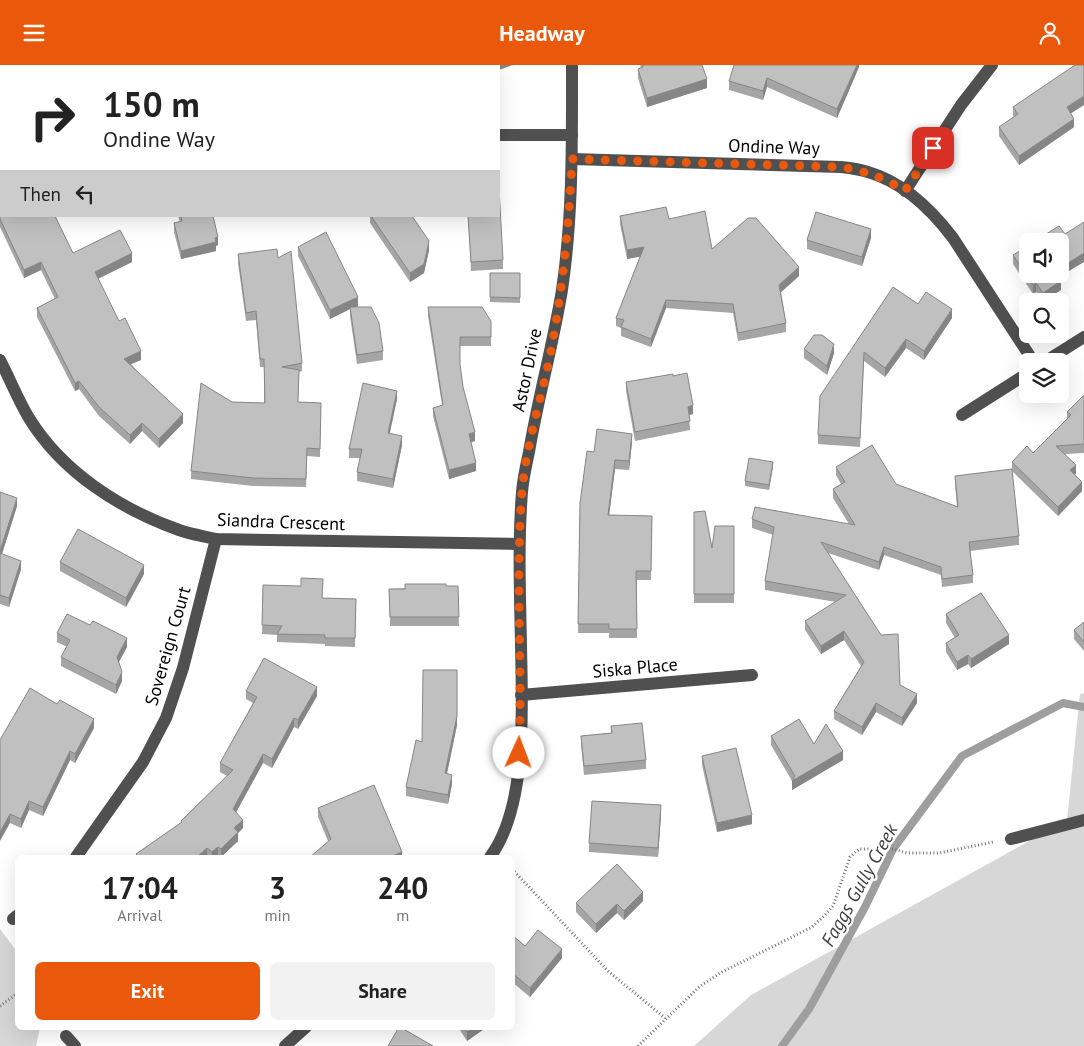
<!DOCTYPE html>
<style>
body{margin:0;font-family:"PT Sans",sans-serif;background:#f2f2f2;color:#222;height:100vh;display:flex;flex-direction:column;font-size:19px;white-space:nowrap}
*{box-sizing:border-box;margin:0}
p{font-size:16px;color:#767676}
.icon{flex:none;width:28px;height:28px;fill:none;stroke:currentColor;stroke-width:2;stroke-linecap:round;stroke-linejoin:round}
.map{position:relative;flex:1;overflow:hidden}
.panel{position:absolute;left:15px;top:790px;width:500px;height:175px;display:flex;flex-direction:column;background:#fff;border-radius:8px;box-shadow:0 5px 20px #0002}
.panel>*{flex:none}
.hud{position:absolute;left:0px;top:0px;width:500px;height:152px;box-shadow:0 5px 20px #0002;background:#fff;color:#222;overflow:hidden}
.controls{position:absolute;left:1019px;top:168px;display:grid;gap:10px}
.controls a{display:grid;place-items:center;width:50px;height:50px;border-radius:8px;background:#fff;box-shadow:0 5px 20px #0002;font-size:25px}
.pin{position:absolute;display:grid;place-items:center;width:42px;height:42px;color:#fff;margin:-21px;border-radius:10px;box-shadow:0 2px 8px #0006}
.me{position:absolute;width:55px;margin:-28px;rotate:2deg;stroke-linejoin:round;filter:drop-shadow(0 0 4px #0008)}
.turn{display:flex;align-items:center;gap:18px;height:105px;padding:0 20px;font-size:22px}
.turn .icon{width:65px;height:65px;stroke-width:2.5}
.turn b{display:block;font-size:35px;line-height:42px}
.then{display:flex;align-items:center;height:48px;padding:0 20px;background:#0003;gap:10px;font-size:19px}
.eta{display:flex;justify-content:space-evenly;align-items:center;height:85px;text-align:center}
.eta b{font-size:30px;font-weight:700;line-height:35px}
.primary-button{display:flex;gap:10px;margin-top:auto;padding:10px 20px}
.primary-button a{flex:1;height:58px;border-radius:8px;background:#ea580c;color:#fff;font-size:20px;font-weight:700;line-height:58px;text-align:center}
.primary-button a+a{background:#f2f2f2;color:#222}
header{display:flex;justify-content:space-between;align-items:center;height:65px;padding:0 20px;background:#ea580c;color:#fff;font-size:22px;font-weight:700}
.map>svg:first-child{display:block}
</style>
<header><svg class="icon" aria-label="menu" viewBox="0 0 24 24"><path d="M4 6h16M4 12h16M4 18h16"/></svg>Headway<svg class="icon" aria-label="person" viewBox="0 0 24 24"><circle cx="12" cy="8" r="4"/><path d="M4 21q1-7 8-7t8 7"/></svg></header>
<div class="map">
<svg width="1084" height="981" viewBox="0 0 1084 981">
<rect width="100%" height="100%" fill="#fff"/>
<g fill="#d7d7d7">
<polygon points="1084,628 1084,981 694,981 751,930 1067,755 1080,629"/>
<polygon points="0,864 15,884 17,882 18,962 40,963 36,981 0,981"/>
</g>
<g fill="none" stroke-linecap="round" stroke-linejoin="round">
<polyline stroke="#9e9e9e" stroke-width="8" points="782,981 809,944 865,842 893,784 962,691 1063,638 1084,642"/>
<g stroke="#727272" stroke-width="3" stroke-dasharray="1 2.5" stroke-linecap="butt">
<polyline points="512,804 608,906 665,953"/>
<polyline points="0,941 18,928"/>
<polyline points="638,981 699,922 722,907 812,862 824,851 833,841 850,792 859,784 893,784 907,788 939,788 993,777"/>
</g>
<g stroke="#505050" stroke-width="12">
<polyline points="499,70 572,70"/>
<path d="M572,94l269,8c9,1 18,2 27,5 35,10 63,37 85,66l80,123"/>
<polyline points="905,126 961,40 992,0"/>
<path d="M0,295c10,19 18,40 29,58 33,54 91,91 150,112 11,4 24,6 37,9l303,5"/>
<polyline points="1046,296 1084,272"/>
<polyline points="962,350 1028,308"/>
<polyline points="521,630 752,610"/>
<polyline points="1011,774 1084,755"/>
<polyline points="76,792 143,697 166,653 183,603 216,474"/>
<path d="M490,792c38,-51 32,-150 31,-212 -1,-51 -3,-102 1,-153 1,-13 4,-26 7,-40 9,-54 24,-107 33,-162 11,-74 10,-150 10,-225"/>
<polyline points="13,854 18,850"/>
<polyline points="66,971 75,981"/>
<polyline points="285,981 306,962"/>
</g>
</g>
<g fill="#a5a5a5">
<polygon points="0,0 44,1 1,1 1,60 0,59"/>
<polygon points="640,0 702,0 707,23 647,42 638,13 638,4 641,3"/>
<polygon points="859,0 859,2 837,53 767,22 763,35 729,25 729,16"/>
<polygon points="1013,42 1071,49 1074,62 1019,100 999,71 999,62 1014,52 1013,51"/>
<polygon points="0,71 73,188 132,197 98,214 119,256 141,295 131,299 183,358 159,383 142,366 130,379 99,351 79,324 75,326 37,252 37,243 55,234 41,205 24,213 0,162"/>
<polygon points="178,151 213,151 218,180 216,181 216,186 181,194 174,167 174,158 180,157"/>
<polygon points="370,151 412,151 429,185 424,208 410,217 370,158"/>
<polygon points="468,151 499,151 503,195 503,204 471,206"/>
<polygon points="620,151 669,154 712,184 799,211 781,227 786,258 786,267 738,276 733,248 666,243 651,282 621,271 621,263 616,261 616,253 640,191 627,194 620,159"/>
<polygon points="1065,169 1058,213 1061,225 1043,236 1036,227 1033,229 1013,199 1013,190"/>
<polygon points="871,173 862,201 807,184 807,175"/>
<polygon points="298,182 358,241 356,242 383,286 383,295 357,299 350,251 350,244 330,254 298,191"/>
<polygon points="238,189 278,193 302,298 302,306 299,307 298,337 321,338 320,392 307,391 306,422 253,421 191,414 191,406 232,337 264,338 264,302 260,302 256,255 246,256 238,198"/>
<polygon points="490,208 520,208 520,238 490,237"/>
<polygon points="893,222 918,239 952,253 924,295 906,283 885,312 864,296 860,382 818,379 818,370"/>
<polygon points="428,242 491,256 491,281 460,281 460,300 463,322 475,376 471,377 476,406 449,414 433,351 433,343 442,340 428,251"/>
<polygon points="804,284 834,288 827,310 804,293"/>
<polygon points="673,311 693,349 689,350 690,365 635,376 626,326 626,317"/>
<polygon points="1084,330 1084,388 1065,389 1076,408 1075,410 1082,426 1058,451 1012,406 1019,471 1019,480 970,486 973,510 973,518 942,522 941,510 884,490 879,505 828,488 900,620 917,638 902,661 876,647 862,670 834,654 834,646 861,601 844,575 821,589 805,565 805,556 836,537 765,525 765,516 773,470 752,463 752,454 849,459 833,433 833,424 841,419 836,410 836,402 896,419 957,442 955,419 955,411 1012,405 1012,397 1033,388 1067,354 1067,347"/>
<polygon points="397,334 389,369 402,380 393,423 357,416 357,407 360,393 349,393 349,384"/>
<polygon points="632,377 629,405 615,404 609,450 652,451 651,515 637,515 637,573 609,573 609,568 578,568 580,438 594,387"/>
<polygon points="773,401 769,425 745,421 745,416"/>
<polygon points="0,427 17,441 2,489 21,504 9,542 0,539"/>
<polygon points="694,447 712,483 734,461 734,538 694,538"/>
<polygon points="60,497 144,509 126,542 60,506"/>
<polygon points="263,520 322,533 356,534 355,582 325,581 325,579 277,577 277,570 262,569"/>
<polygon points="446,521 458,521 459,561 390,561 389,524"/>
<polygon points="946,549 1009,579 971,603 968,599 957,605 946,587 946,578 955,573 946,558"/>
<polygon points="1084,557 1084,586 1074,574 1074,565"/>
<polygon points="57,568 127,582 119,597 122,616 116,629 61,601 61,592 67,582 57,577"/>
<polygon points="246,626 317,631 298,664 294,662 272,703 263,698 236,747 243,763 238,768 238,776 221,792 218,790 216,792 136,792 136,789 181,758 181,756 227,711 220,707 220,698 253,638 246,634"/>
<polygon points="457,660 447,709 452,719 448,739 406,731 406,722 422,677"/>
<polygon points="611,661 646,695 646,704 584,710 581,679 581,671 611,668"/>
<polygon points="94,663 75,698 70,695 43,751 29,745 21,763 10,758 0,675"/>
<polygon points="771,671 814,679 843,695 792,725 792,716 771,680"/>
<polygon points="702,691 752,759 717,767 702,700"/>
<polygon points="318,743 402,792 328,776 318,752"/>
<polygon points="661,749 658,792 589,787 589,778"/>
<polygon points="643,836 624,855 617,848 596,868 576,847 576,838"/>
<polygon points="512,870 525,881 562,893 530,932 512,917"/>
<polygon points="458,962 487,962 467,976"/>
</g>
<g fill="#868686">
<polygon points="486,0 513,0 499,5 499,1 483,1"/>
<polygon points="857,0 859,0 859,2 837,53 837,44"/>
<polygon points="767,13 767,22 763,35 763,26"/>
<polygon points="707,14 707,23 647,42 647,33"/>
<polygon points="1084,31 1084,40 1067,51 1067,42"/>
<polygon points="1074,54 1074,62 1019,100 1019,91"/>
<polygon points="871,164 871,173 862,201 862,192"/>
<polygon points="218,172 218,180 216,181 216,186 181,194 181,186"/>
<polygon points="429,176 429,185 424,208 410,217 410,208"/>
<polygon points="644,182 644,191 627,194 627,185"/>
<polygon points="132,188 132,197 95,215 95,207"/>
<polygon points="1084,188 1084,197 1054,215 1054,209 1060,209 1060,203"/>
<polygon points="41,197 41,205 24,213 24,205"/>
<polygon points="799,202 799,211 779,229 779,220"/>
<polygon points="1061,216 1061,225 1043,236 1043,228"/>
<polygon points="1036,218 1036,227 1033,229 1033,220"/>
<polygon points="358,232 358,241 351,244 350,242 350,244 330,254 330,245"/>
<polygon points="666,235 666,243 651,282 651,274"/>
<polygon points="952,244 952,253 924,295 924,286"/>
<polygon points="906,274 906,283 885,312 885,303"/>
<polygon points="834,279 834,288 827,310 827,301"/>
<polygon points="141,286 141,295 124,302 124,294"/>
<polygon points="79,316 79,324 75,326 75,318"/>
<polygon points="397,326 397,334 388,377 388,368"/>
<polygon points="693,340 693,349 688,350 688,342"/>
<polygon points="183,349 183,358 159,383 159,374"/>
<polygon points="142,358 142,366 130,379 130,370"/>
<polygon points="475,367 475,376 469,378 469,369"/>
<polygon points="632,369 632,377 629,405 629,396"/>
<polygon points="402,371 402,380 393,423 393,414"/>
<polygon points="615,395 615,404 608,459 608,450"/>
<polygon points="773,397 773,401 769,425 769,420"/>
<polygon points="476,398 476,406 449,414 449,405"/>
<polygon points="1076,400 1076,408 1070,414 1070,405"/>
<polygon points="1082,417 1082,426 1058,451 1058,442"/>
<polygon points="17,433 17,441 0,495 0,486"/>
<polygon points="884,482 884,490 879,505 879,497"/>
<polygon points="21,496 21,504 9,542 9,533"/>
<polygon points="144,500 144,509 126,542 126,533"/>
<polygon points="844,566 844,575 821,589 821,581"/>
<polygon points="1009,570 1009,579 971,603 971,594"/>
<polygon points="127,573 127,582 117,600 117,592"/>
<polygon points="968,590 968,599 957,605 957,597"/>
<polygon points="457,605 457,660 445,717 445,708"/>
<polygon points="122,607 122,616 116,629 116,620"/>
<polygon points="317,622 317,631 298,664 298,655"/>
<polygon points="917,629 917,638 902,661 902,653"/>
<polygon points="876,638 876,647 862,670 862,662"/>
<polygon points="294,653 294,662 272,703 272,694"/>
<polygon points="94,654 94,663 75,698 75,689"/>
<polygon points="70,686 70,695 43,751 43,742"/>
<polygon points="843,686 843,695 792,725 792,716"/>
<polygon points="263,689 263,698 233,753 233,744"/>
<polygon points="452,710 452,719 448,739 448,730"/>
<polygon points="29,736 29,745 21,763 21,754"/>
<polygon points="661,740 661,749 658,792 658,783"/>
<polygon points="10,749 10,758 0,776 0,767"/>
<polygon points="752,750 752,759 717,767 717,758"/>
<polygon points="243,755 243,763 238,768 238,776 221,792 221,784 234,763"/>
<polygon points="218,782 218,790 216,792 212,792 212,787"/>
<polygon points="207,783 207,792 197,792"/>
<polygon points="402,787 402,792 390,792"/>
<polygon points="643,827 643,836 624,855 624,846"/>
<polygon points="617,839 617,848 596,868 596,859"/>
<polygon points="562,884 562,893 530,932 530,923"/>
<polygon points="473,962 487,962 467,976 467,967"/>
</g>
<g fill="#c0c0c0" stroke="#868686">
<polygon points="0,0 44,0 43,1 1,1 1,51 0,50"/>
<rect x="201" y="0" width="165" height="1"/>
<polygon points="430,0 486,0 483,1 431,1"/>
<polygon points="643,0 702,0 707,14 647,33 638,4 643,2"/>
<polygon points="734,0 857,0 837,44 767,13 763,26 729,16"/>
<polygon points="1075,0 1084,0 1084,31 1067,42 1074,54 1019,91 999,62 1018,49 1013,42"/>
<polygon points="1,70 1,151 55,151 73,188 120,165 132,188 95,207 119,256 125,253 141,286 124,294 183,349 159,374 142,358 130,370 99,342 79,316 75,318 37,243 58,232 41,197 24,205 0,154 0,71"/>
<polygon points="499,123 503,195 471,197 468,151 499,151"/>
<polygon points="666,142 669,154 705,146 712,184 748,153 756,153 799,202 779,220 786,258 738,268 733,239 666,235 651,274 621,262 624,255 616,253 644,182 627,185 620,151"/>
<polygon points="816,147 871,164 862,192 807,175"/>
<polygon points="181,151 213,151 218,172 215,173 216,177 181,186 174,158 182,156"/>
<polygon points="371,151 412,151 429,176 424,199 410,208"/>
<polygon points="1084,157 1084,188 1060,203 1060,176 1035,176 1059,161 1065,169"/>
<polygon points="326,167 358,232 330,245 298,182"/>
<polygon points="1028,181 1028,209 1056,209 1061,216 1043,228 1036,218 1033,220 1013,190"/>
<polygon points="277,184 278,193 291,186 302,298 282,302 299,305 298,337 321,338 320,384 307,383 306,414 253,413 191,406 201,318 232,337 265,338 264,294 260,294 256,246 246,248 238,189"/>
<polygon points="490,208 520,208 520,233 490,232"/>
<polygon points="893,222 918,239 926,227 952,244 924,286 906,274 885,303 864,287 860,373 818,370 820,331"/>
<polygon points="350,242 371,242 379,258 383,286 357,290"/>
<polygon points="428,242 482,242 491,256 491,272 460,272 460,299 463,322 475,367 469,369 476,398 449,405 433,343 443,340"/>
<polygon points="814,270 822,270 834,279 827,301 804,284"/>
<polygon points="687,308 693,340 688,342 690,356 635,367 626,317 673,309 673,311"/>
<polygon points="363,318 397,326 388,368 402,371 393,414 357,407 362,384 349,384"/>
<polygon points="1084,330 1084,379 1056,381 1076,400 1070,405 1082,417 1058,442 1012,397 1027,381 1033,388 1071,350 1067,347"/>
<polygon points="597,364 632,369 629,396 615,395 608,450 652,451 651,506 636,506 637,564 609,564 609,559 578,559 580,438 587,386 594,387"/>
<polygon points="872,380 896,419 958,442 955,411 1012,404 1019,471 969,477 973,510 942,514 941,502 884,482 879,497 821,477 881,570 898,569 900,620 917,629 902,653 876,638 862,662 834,646 864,597 844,566 821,581 805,556 846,530 765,516 774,462 752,454 755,442 855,460 833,424 845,417 836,402"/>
<polygon points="749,393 773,397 769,420 745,416"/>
<polygon points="0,427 17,433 0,486"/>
<polygon points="705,446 712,483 715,461 734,461 734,529 694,529 694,447"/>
<polygon points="78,464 144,500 126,533 60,497"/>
<polygon points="0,488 21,496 9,533 0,530"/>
<polygon points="301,513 323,514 322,533 356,534 355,573 325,573 325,570 277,569 282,561 262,560 263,520 301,521"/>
<polygon points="405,519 446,519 446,521 458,521 459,552 390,552 389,524 405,524"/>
<polygon points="981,528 1009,570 971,594 968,590 957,597 946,578 959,570 946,549"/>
<polygon points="67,549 90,560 93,556 127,573 117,592 122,607 116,620 61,592 70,575 57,568"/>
<polygon points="1084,557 1084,577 1074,565"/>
<polygon points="264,593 317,622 298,655 294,653 272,694 263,689 233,744 243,755 234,763 238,767 221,784 218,782 212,787 207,783 197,792 139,792 136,789 182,757 181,756 233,705 220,698 257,632 246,626"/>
<polygon points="423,605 457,605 457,651 445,708 452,710 448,730 406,722 416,675 422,677"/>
<polygon points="30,623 57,639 60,635 94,654 75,689 70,686 43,742 29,736 21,754 10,749 0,767 0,675"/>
<polygon points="799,654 814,679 826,659 843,686 792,716 795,711 771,671"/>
<polygon points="642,658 646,695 584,701 581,671 612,668 611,661"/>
<polygon points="736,683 752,750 717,758 702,691"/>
<polygon points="374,720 402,787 390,792 310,792 331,774 318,743"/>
<polygon points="592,736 661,740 658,783 589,778"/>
<polygon points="617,799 643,827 624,846 617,839 596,859 576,838"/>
<polygon points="538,865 562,884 530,923 512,908 512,870 525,881"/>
<polygon points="399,962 400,962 433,981 388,981"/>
<polygon points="464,962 473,962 467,967"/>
</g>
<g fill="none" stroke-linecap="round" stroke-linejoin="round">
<path stroke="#ea580c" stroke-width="9" stroke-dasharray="0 16.2" d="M519,688c4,-87 -4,-175 3,-261 4,-48 20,-94 29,-141 12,-64 18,-127 21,-192l269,8c26,5 42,10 64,24l28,-43"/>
</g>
<g text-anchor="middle" stroke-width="4.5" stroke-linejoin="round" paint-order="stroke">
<g font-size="18" fill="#000" stroke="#fff">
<text transform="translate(774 82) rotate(2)" y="6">Ondine Way</text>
<text transform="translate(527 305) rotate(-78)" y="6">Astor Drive</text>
<text transform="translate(281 457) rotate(2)" y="6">Siandra Crescent</text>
<text transform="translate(168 581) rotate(-74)" y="6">Sovereign Court</text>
<text transform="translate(635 603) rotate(-5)" y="6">Siska Place</text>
</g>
<g font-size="19" font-style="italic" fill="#3f3f3f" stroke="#fff">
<text transform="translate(859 820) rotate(-61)" y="7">Faggs Gully Creek</text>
</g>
</g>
</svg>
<div class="controls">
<a><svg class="icon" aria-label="sound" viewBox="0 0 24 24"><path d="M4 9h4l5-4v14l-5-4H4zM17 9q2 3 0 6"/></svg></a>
<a><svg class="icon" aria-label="search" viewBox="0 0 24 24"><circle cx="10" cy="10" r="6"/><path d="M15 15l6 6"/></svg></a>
<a><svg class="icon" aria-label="layers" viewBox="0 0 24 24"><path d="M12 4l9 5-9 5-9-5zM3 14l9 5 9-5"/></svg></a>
</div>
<div class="pin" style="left:933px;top:83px;background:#d93025"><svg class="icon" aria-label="arrive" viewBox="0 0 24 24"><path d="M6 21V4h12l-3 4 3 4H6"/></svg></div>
<svg class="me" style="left:519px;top:688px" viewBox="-20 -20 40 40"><circle r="19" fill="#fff"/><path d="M0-13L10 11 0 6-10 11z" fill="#ea580c"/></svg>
<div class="hud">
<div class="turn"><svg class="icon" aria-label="right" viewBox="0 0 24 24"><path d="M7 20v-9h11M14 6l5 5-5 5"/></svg><div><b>150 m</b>Ondine Way</div></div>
<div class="then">Then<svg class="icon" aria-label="left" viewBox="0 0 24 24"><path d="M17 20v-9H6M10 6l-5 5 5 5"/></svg></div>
</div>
<section class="panel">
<div class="eta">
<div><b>17:04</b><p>Arrival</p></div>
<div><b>3</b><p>min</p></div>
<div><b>240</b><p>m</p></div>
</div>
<div class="primary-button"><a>Exit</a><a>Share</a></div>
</section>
</div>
